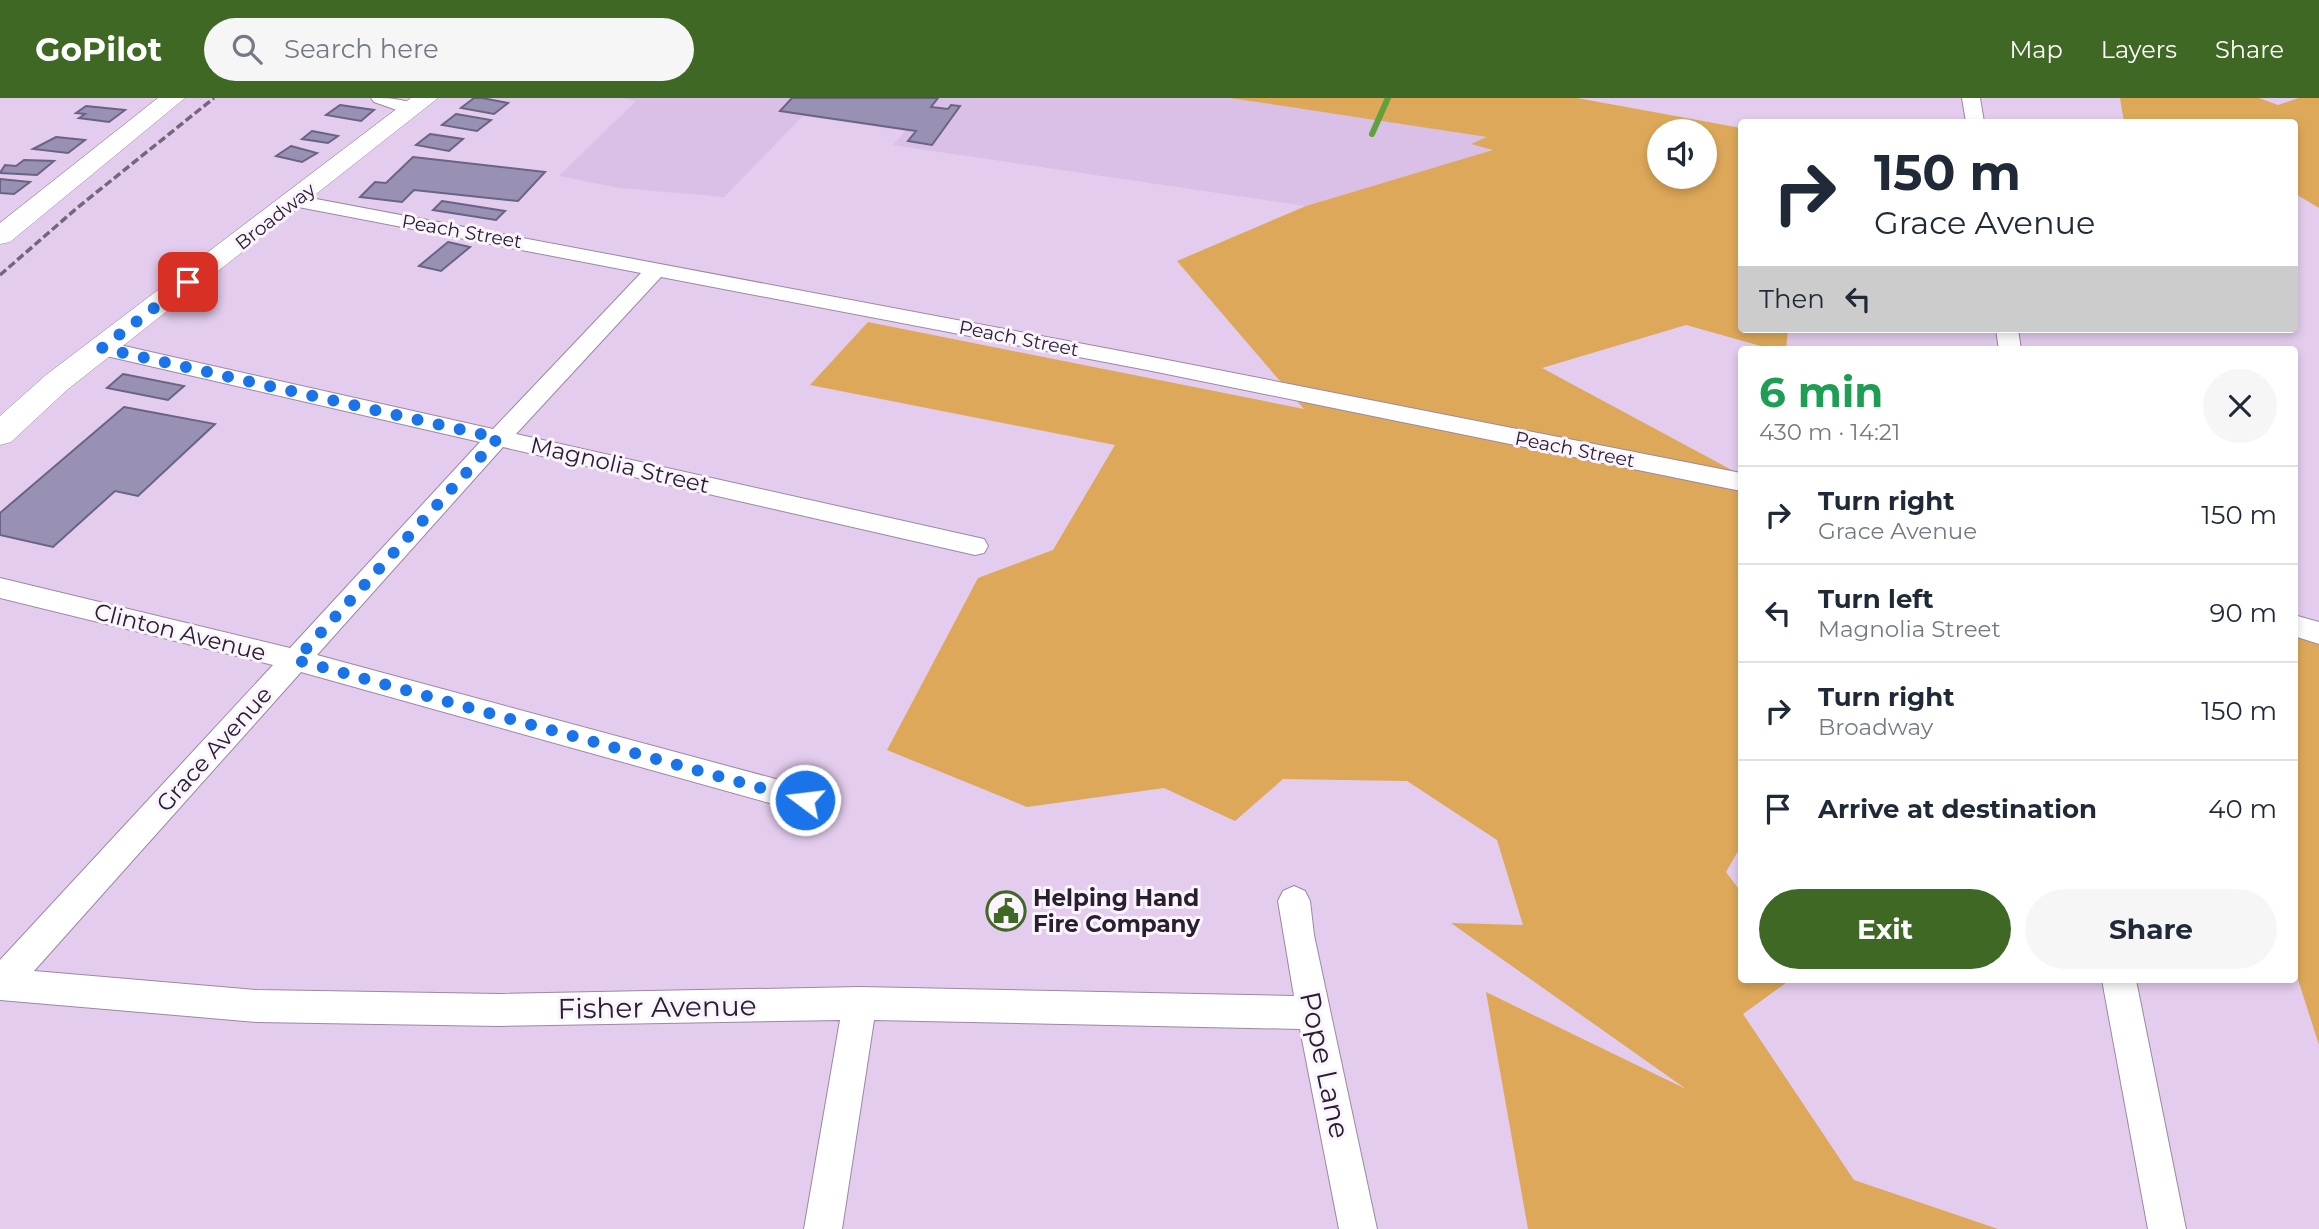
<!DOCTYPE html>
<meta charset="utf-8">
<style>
body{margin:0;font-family:Montserrat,sans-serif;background:#f6f6f7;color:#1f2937;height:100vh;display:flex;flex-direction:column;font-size:26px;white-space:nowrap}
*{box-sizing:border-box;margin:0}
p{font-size:23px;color:#747a83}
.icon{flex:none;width:38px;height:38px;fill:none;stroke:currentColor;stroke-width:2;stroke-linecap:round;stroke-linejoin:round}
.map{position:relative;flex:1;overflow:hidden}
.side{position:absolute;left:1738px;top:248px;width:560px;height:637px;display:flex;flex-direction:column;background:#fff;border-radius:7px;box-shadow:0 4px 10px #0003}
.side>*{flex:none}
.banner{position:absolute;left:1738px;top:21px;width:560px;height:214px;border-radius:7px;box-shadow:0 4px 10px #0003;background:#fff;color:#1f2937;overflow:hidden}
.buttons{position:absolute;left:1647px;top:21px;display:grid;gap:14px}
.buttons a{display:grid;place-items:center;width:70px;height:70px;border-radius:50%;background:#fff;box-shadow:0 4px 10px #0003;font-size:35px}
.pin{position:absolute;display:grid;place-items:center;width:60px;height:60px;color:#fff;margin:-30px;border-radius:14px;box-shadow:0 4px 10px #0006}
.me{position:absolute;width:77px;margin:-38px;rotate:285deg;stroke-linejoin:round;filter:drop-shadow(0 0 5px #0008)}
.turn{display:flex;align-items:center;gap:24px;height:147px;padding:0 21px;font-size:32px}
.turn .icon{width:91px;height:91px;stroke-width:2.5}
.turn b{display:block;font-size:49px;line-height:60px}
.then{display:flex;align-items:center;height:66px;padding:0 21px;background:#0003;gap:14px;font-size:26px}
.round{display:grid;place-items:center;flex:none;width:74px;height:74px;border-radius:37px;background:#f6f6f7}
.headline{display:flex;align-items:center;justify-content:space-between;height:119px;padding:0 21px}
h1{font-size:42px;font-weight:700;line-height:52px;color:#1e9e55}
.button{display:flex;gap:14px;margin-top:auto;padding:14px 21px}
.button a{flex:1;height:80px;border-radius:42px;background:#3e6824;color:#fff;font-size:28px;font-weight:700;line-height:80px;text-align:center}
.button a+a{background:#f6f6f7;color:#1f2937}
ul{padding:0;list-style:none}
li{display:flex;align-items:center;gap:21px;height:98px;padding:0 21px;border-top:2px solid #e0e1e3}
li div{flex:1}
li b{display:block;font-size:26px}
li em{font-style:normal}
header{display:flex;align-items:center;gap:42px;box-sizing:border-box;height:98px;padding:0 35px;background:#3e6824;color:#fff}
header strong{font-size:33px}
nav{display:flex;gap:38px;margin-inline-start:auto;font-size:24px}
.search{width:490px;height:63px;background:#f6f6f7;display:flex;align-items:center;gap:18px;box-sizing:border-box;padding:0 24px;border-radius:38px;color:#747a83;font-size:26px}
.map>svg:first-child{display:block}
</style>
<header>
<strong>GoPilot</strong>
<div class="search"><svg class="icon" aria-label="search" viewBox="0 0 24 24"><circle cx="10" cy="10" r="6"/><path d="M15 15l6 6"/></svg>Search here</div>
<nav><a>Map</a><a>Layers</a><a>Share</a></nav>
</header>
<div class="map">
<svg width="2319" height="1131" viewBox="0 0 2319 1131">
<rect width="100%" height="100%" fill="#e3cced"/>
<polygon fill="#dabfe6" points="621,0 1230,0 1489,39 1472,46 1495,52 1306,108 893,47 905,33 803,18 724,99 619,90 559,78 636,3"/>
<g fill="#dda859" fill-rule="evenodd">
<path d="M1230,0h347l164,30v201h47l-2,21h-11l-89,-25 -144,43 199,107v371l-15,26 15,20v88h49l-47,34 111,166 144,49h-470l-42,-237 200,97 -235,-166 72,2 -26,-85 -90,-59 -124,-2 -48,42 -71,-33 -137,19 -140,-57 91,-172 75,-28 62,-105 -305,-60 58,-63 436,87 -127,-148 129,-55 187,-56 -22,-6 16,-7zM1659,33h45v46h-45z"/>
<polygon points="2120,0 2259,0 2278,7 2299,0 2319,0 2319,110 2294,95 2294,24 2124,24"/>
<polygon points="2294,524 2319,532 2319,947 2294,869"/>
</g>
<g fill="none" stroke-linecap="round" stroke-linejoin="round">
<polyline stroke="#62a03c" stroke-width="6" points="1372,36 1388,0"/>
</g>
<g fill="#9991b4" stroke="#6a6383" stroke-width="2">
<polygon points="474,0 482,0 508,5 494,16 461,10"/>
<polygon points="792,0 938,0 931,9 948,11 951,7 960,8 932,47 908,43 916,33 780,13"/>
<polygon points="340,7 374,12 361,23 326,17"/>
<polygon points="86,8 125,12 109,24 79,20 85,16 76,15"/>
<polygon points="456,16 491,22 477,33 442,27"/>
<polygon points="312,33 338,38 328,45 302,41"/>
<polygon points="430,36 463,41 449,53 416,47"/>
<polygon points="56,39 85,42 68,55 33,51"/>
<polygon points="291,48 317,55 302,64 276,58"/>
<polygon points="413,59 545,74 518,103 414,92 402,104 360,99 375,84 386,85"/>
<polygon points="24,62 54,63 37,77 0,75 5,67 16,68"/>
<polygon points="0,81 30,84 14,96 0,95"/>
<polygon points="442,103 505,113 496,122 433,112"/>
<polygon points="448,144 470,149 441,173 419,168"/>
<polygon points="123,276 184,288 168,302 107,290"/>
<polygon points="124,309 215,326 138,398 115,393 53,449 0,437 0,415"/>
</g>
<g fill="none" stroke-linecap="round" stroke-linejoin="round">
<g stroke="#9c87a6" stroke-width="2">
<g id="minor">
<path d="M371,0c16,0 38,0 49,11l-9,6 -37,-13z"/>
<polygon points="1962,0 1980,0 1984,24 1966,24"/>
<polygon points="295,97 1147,258 1741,375 1741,393 1147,272 661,179 516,336 975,439 984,441 988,448 984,455 975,457 503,349 317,557 805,689 816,693 820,702 816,711 805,715 301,574 34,873 257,892 499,896 860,889 1294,898 1278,803 1283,793 1294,788 1305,793 1310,803 1314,837 1377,1131 1339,1131 1300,931 874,922 842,1131 804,1131 840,922 499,928 257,924 0,902 0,862 273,567 0,500 0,480 290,550 480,344 102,257 94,255 91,250 94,245 102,243 493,331 641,175 288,107 285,103 288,99"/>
<polygon points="1996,231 2018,231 2021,252 1999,252"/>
<polygon points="2294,517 2319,524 2319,546 2294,538"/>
<polygon points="2102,882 2136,882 2186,1131 2148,1131"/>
</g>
</g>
<g stroke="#9c87a6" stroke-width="1">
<g id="major">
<polygon points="158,0 185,0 10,144 0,146 0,125"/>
<polygon points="411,0 438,0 68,291 11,344 0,347 0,318 46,277"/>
</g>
</g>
<use href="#minor" fill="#fff" fill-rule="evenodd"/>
<use href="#major" fill="#fff" fill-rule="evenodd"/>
<polyline stroke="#75667b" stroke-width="3.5" stroke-dasharray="8 3.5" stroke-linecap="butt" points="0,177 77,110 214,0"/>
</g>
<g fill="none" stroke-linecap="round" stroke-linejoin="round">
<polyline stroke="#1a73e8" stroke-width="12" stroke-dasharray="0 21.6" points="188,184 102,250 498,340 296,562 805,702"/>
</g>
<defs>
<g id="civic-ring" transform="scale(2.0125)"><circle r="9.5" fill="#fbf4fe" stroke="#3e6824" stroke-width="1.5"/><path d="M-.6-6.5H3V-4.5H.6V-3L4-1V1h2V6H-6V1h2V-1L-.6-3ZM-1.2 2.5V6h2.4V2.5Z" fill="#3e6824"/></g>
</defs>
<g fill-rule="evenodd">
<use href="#civic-ring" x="1006" y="813"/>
</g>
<g text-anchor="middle" stroke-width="6" stroke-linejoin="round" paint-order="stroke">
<g font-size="19" fill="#29202d" stroke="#fbf4fe">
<text transform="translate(275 118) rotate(-38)" y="7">Broadway</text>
<text transform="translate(462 133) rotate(10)" y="7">Peach Street</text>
<text transform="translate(1019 240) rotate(11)" y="7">Peach Street</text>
<text transform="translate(1575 351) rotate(11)" y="7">Peach Street</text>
</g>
<g font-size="23" fill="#29202d" stroke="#fbf4fe">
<text transform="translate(620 367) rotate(13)" y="8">Magnolia Street</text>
<text transform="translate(180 534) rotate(14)" y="8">Clinton Avenue</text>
<text transform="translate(214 651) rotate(-48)" y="8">Grace Avenue</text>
</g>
<g font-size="23" font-weight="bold" fill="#29202d" stroke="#fbf4fe" text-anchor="start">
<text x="1033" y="808">Helping Hand<tspan x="1033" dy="26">Fire Company</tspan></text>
</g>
<g font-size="28" fill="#29202d" stroke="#fbf4fe">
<text transform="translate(657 909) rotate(-1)" y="10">Fisher Avenue</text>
<text transform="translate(1325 967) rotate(78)" y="10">Pope Lane</text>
</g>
</g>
</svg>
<div class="buttons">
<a><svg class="icon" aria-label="sound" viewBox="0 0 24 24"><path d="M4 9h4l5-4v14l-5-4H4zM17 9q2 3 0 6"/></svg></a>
</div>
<div class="pin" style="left:188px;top:184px;background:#d93025"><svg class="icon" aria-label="arrive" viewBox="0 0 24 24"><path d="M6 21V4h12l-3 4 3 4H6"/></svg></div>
<svg class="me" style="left:805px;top:702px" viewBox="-20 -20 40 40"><circle r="17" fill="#1a73e8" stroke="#fff" stroke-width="3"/><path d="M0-11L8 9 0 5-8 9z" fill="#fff"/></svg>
<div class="banner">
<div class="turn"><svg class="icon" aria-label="right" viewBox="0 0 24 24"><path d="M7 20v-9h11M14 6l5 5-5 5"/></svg><div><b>150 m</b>Grace Avenue</div></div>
<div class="then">Then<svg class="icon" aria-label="left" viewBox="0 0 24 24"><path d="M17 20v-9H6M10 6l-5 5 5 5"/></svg></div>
</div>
<section class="side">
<div class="headline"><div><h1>6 min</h1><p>430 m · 14:21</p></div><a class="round"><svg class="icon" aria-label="close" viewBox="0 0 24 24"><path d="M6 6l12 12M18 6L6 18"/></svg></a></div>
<ul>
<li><svg class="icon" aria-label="right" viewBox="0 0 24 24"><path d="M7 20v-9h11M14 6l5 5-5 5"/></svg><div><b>Turn right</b><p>Grace Avenue</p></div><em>150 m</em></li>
<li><svg class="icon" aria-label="left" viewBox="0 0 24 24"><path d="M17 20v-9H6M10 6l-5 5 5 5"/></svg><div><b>Turn left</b><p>Magnolia Street</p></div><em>90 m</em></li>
<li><svg class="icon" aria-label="right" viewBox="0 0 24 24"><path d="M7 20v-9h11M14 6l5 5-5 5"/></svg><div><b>Turn right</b><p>Broadway</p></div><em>150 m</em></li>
<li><svg class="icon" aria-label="arrive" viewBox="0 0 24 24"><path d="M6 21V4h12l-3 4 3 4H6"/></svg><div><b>Arrive at destination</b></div><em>40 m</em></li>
</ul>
<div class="button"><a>Exit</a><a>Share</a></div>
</section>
</div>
